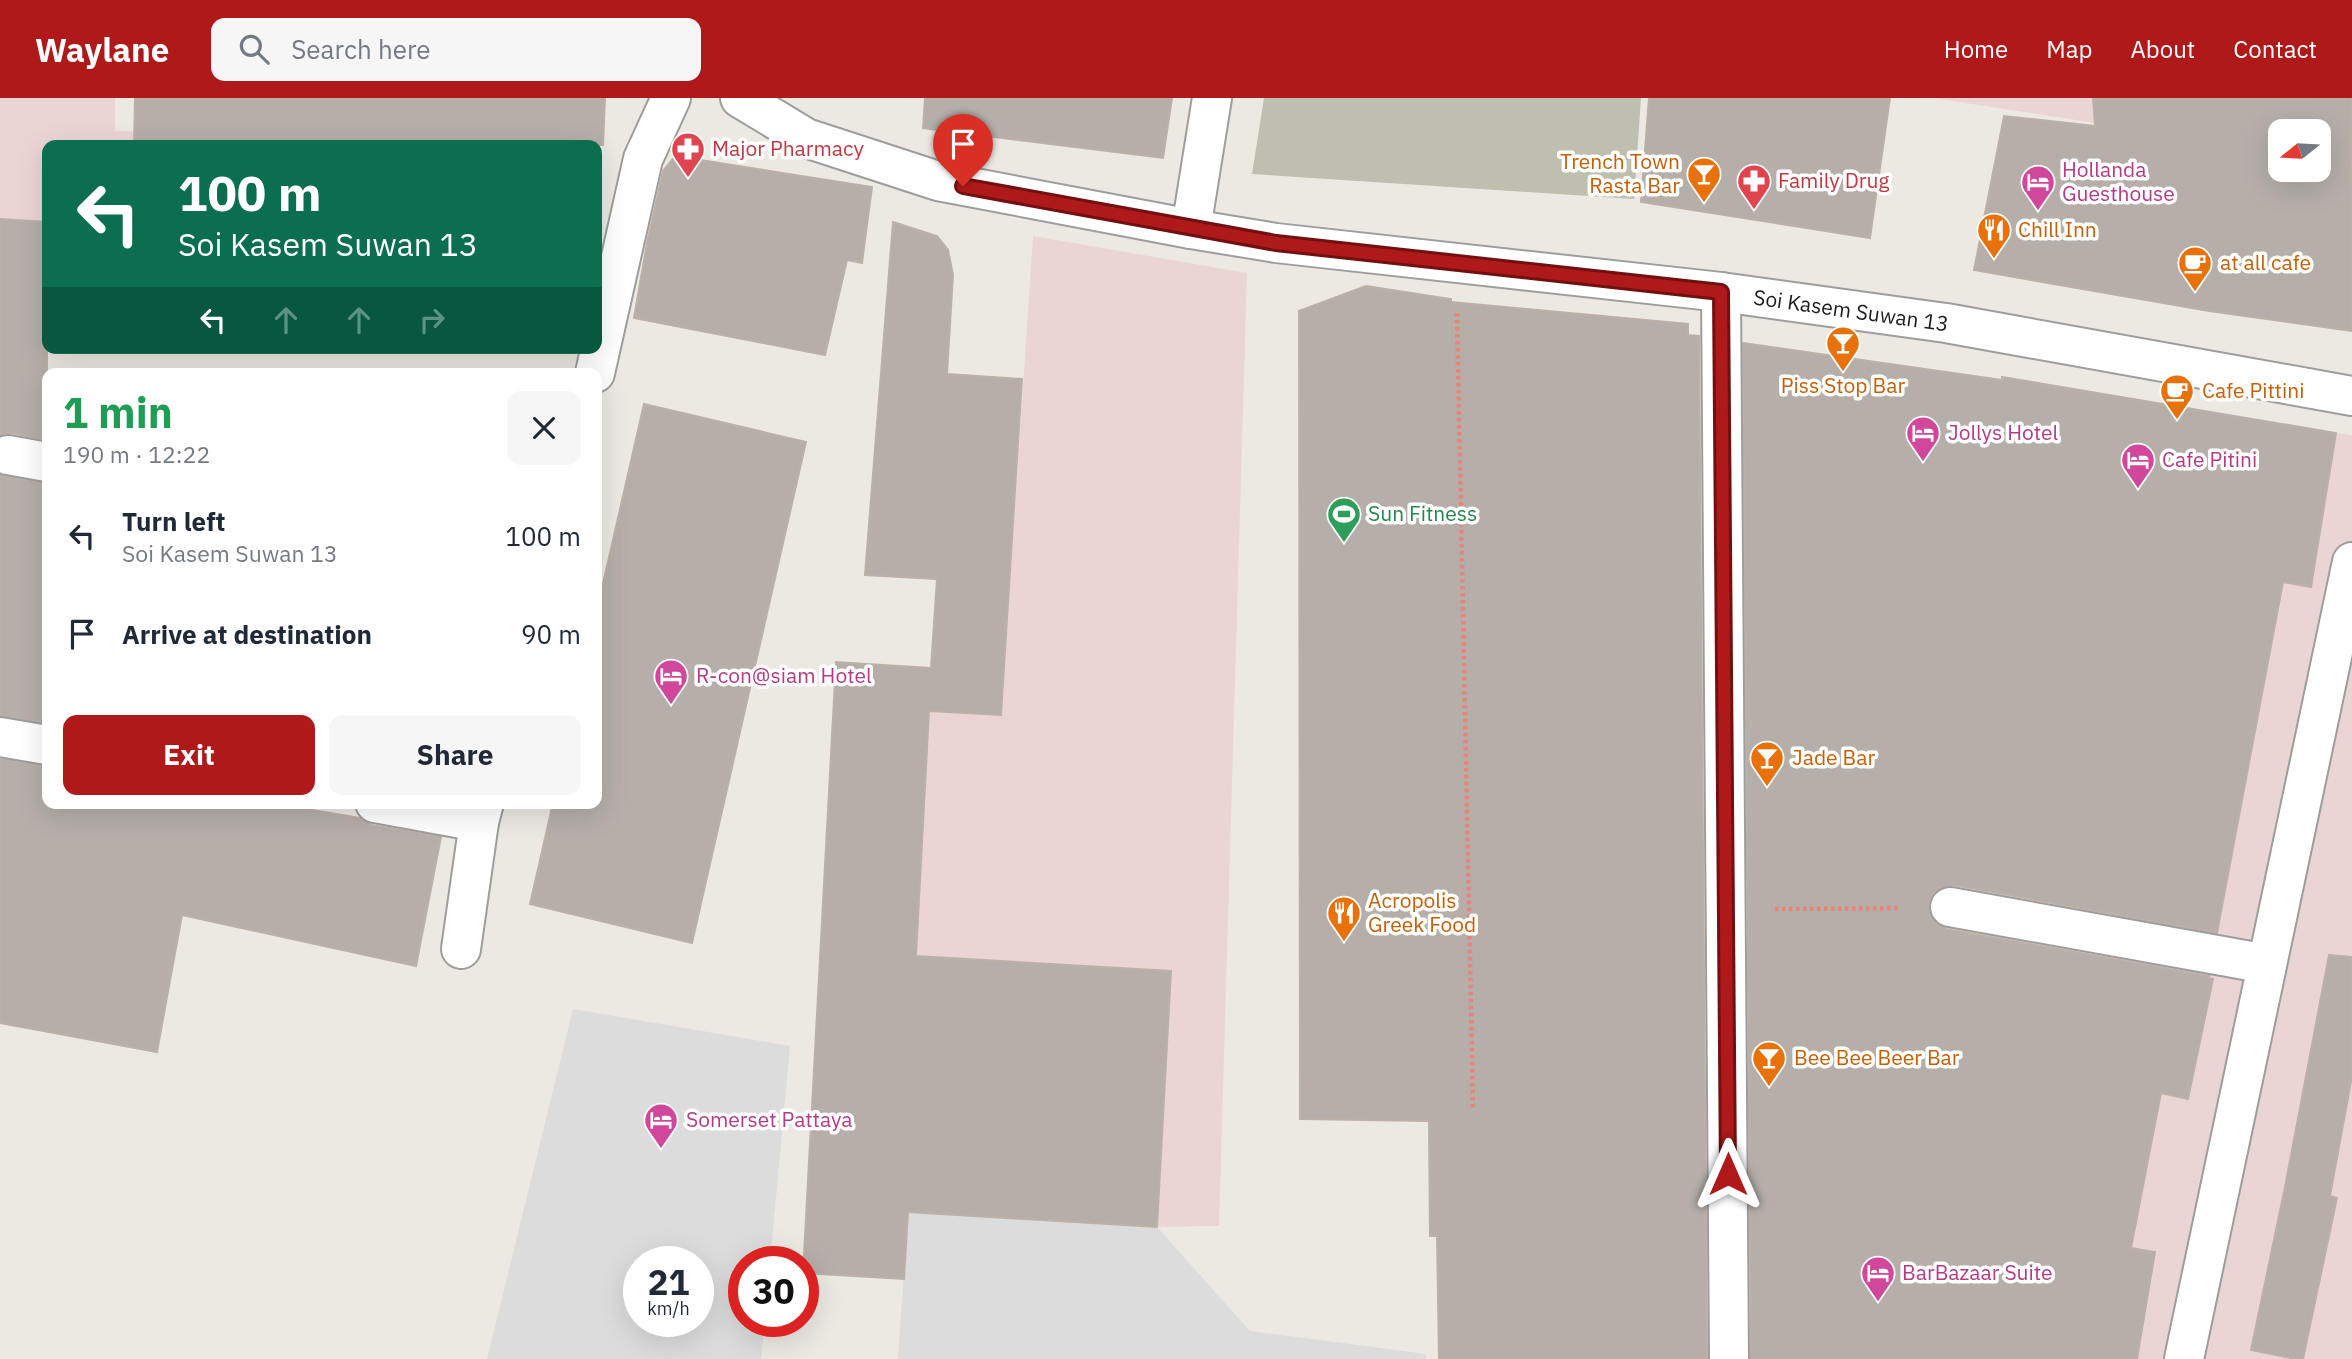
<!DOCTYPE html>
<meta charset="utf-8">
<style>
body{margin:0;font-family:"IBM Plex Sans",sans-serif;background:#f6f6f7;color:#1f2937;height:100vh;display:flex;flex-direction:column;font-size:26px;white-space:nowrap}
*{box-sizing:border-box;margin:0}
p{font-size:23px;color:#747a83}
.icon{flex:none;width:38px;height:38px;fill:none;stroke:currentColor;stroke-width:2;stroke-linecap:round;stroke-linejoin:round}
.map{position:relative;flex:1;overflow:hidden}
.side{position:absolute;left:42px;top:270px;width:560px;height:441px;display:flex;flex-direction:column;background:#fff;border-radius:14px;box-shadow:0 7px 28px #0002}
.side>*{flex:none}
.banner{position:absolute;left:42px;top:42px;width:560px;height:214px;border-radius:14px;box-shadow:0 7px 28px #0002;background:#0b6e4f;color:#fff;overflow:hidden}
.needle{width:46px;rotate:252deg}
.tools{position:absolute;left:2268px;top:21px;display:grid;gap:14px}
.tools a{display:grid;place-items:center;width:63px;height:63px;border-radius:14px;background:#fff;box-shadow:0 7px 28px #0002;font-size:35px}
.speed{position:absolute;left:623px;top:1148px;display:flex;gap:14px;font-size:35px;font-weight:700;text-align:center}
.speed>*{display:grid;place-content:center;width:91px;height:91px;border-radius:50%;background:#fff;box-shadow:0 7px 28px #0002;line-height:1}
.speed small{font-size:18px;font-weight:400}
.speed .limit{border:10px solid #d22;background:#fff;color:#111}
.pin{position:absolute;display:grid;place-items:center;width:60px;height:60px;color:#fff;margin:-72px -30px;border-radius:50% 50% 50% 0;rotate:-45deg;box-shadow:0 0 7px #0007}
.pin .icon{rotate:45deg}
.me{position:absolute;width:77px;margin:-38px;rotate:0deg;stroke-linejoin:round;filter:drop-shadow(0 0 5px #0008)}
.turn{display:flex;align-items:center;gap:24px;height:147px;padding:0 21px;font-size:32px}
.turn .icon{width:91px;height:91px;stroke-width:2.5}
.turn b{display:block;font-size:49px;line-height:60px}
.lanes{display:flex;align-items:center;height:66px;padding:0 21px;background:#0003;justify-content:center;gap:35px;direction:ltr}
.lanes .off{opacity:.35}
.round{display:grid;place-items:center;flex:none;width:74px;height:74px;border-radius:14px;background:#f6f6f7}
.head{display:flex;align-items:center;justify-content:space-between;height:119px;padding:0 21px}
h1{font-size:42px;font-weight:800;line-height:52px;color:#1e9e55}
.cta{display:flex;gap:14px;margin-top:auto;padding:14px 21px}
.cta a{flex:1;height:80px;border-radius:14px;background:#af191a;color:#fff;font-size:28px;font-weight:800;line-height:80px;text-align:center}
.cta a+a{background:#f6f6f7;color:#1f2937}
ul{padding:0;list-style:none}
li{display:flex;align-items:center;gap:21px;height:98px;padding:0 21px}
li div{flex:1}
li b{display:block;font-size:26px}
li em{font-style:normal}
header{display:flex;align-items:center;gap:42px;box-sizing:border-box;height:98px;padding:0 35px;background:#af191a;color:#fff}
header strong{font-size:33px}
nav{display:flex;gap:38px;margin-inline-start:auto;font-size:24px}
.search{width:490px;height:63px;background:#f6f6f7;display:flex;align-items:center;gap:18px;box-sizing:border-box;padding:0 24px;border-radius:14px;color:#747a83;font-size:26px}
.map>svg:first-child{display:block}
</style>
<header>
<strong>Waylane</strong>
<div class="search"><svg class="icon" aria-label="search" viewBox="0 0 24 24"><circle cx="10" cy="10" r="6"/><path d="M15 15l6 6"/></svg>Search here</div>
<nav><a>Home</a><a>Map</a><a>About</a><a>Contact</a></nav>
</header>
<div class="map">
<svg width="2352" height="1261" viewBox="0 0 2352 1261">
<rect width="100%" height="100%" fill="#ece9e3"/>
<g fill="#ebd5d4">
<polygon points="0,0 115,0 115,33 219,35 218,47 47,47 47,221 0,213"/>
<polygon points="1933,0 2217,0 2224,38 2095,25"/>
<polygon points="1033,138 1247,175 1219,1128 1157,1129 909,1114 904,1181 803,1175 833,609 1001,617"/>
<polygon points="2336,335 2352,337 2352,1261 2008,1261 1913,1087 1919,775"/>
</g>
<polygon fill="#bfbfb0" points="1264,0 1641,0 1634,101 1252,76"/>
<g fill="#dcdcdc" fill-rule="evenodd">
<path d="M573,911l217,37 -20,216h-26v59h21l-4,38h-274zM639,1164h59v59h-59z"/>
<polygon points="908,1114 1157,1129 1250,1233 1426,1256 1426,1261 898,1261"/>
</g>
<g fill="#b5aea9" stroke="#bcb0a7" stroke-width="2" fill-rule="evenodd">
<polygon points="135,0 605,0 603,47 134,47"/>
<polygon points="925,0 1172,0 1163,60 923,30"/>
<polygon points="1649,0 1890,0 1870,140 1641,104"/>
<path d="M2093,0h259v233l-143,-20 -235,-41 30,-154 91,10zM2280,33h39v39h-39z"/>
<polygon points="675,58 872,89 862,165 847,162 825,257 634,220 647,145 663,73"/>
<polygon points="0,121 47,124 47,342 12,335 0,337"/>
<polygon points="893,124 937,138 948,152 953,177 947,276 1022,281 1001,617 929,613 916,858 1171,873 1157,1129 908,1114 904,1181 803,1175 836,564 931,570 937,481 865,477"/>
<polygon points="1366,188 1451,201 1451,204 1688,226 1688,237 1699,238 1707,1261 1439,1261 1437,1138 1430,1138 1429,1023 1300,1021 1299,213"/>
<polygon points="1743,245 2002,282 2002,279 2336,335 2311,489 2283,484 2217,835 1954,787 1942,789 1933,795 1929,804 1930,817 1936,826 1946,831 2209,878 2208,880 2213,881 2188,1001 2161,995 2131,1150 2155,1154 2137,1261 1751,1261"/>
<polygon points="644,306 806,344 692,845 530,806 553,705 597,705 597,512"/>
<polygon points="0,377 47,385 47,625 0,618"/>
<polygon points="0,661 47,668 47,705 271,705 360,720 371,727 441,739 416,868 182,817 157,954 0,925"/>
<polygon points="2329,857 2352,859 2352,978 2330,1098 2337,1100 2303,1261 2296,1261 2251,1252 2285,1089"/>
</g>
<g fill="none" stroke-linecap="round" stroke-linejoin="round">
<g stroke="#9d9d9d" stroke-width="42">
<g id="minor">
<polyline points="740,0 806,40 938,83 1191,131 1276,145 1721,194 1946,225 2352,298"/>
<polyline points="1191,131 1212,0"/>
<polyline points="1721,194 1729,1261"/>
<polyline points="595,275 643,61 671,0"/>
<polyline points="8,357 47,364"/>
<polyline points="0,639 47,647"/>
<polyline points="375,705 479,724"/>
<polyline points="1950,809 2267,866"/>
<polyline points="461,851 479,724 484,705"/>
<polyline points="2184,1261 2352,464"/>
</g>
</g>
<g stroke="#e88378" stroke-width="4.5" stroke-dasharray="3.5 3.5" stroke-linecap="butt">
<polyline points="1457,215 1473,1011"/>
<polyline points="1775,811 1900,810"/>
</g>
<use href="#minor" stroke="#fff" stroke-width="38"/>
</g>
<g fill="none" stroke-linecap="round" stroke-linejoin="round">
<g stroke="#721011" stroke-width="18">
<polyline id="route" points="963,88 1276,145 1721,194 1728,1076"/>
</g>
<use href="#route" stroke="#af191a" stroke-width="12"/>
</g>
<defs>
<g id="pharmacy-pin" transform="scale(1.75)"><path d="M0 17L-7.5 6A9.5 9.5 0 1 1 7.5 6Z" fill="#e0444e" stroke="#fff"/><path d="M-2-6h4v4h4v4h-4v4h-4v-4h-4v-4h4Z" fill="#fff"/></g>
<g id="bar-pin" transform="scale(1.75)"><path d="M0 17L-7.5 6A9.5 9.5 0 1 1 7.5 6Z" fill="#e8710a" stroke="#fff"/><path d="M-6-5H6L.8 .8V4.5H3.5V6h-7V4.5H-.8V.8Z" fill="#fff"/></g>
<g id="hotel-pin" transform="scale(1.75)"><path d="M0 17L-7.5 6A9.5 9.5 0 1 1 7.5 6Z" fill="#d1479c" stroke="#fff"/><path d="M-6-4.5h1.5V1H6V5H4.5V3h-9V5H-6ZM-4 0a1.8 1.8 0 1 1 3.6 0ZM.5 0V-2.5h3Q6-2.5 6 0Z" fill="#fff"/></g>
<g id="restaurant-pin" transform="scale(1.75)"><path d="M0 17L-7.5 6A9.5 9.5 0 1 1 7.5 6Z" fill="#e8710a" stroke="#fff"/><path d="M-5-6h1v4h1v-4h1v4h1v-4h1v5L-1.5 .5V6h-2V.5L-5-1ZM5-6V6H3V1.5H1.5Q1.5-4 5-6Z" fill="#fff"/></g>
<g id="cafe-pin" transform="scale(1.75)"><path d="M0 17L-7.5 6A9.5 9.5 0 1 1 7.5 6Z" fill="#e8710a" stroke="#fff"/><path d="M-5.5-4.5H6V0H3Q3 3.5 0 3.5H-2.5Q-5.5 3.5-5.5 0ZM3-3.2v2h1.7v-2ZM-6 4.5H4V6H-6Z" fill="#fff"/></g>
<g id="stadium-pin" transform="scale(1.75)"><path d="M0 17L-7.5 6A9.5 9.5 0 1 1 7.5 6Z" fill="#2e9e5b" stroke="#fff"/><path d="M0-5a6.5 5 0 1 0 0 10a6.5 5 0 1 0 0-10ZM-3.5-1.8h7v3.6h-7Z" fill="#fff"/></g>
</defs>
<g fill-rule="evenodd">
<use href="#pharmacy-pin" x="688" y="51"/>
<use href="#bar-pin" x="1704" y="76"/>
<use href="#pharmacy-pin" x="1754" y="83"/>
<use href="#hotel-pin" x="2038" y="84"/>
<use href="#restaurant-pin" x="1994" y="132"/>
<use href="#cafe-pin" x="2195" y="165"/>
<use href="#bar-pin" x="1843" y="245"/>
<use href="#cafe-pin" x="2177" y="293"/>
<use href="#hotel-pin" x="1923" y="335"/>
<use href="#hotel-pin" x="2138" y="362"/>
<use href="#stadium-pin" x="1344" y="416"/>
<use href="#hotel-pin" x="671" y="578"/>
<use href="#bar-pin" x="1767" y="660"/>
<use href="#restaurant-pin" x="1344" y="815"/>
<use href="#bar-pin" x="1769" y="960"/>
<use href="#hotel-pin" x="661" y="1022"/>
<use href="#hotel-pin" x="1878" y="1175"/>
</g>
<g text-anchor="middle" stroke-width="7" stroke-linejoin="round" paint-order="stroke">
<g font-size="21" fill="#be3a42" stroke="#fff" text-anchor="start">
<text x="712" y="58">Major Pharmacy</text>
<text x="1778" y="90">Family Drug</text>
</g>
<g font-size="21" fill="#c56008" stroke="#fff" text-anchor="start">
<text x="1680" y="71" text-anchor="end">Trench Town<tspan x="1680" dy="24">Rasta Bar</tspan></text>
<text x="2018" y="139">Chill Inn</text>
<text x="2220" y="172">at all cafe</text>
<text x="1843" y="295" text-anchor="middle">Piss Stop Bar</text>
<text x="2202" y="300">Cafe Pittini</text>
<text x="1792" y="667">Jade Bar</text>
<text x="1368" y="810">Acropolis<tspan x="1368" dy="24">Greek Food</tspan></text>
<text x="1794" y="967">Bee Bee Beer Bar</text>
</g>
<g font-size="21" fill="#b23c85" stroke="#fff" text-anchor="start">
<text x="2062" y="79">Hollanda<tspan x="2062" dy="24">Guesthouse</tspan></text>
<text x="1948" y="342">Jollys Hotel</text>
<text x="2162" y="369">Cafe Pitini</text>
<text x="696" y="585">R-con@siam Hotel</text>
<text x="686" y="1029">Somerset Pattaya</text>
<text x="1902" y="1182">BarBazaar Suite</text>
</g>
<g font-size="21" fill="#1c1c1c" stroke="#fff">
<text transform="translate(1851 213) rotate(8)" y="7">Soi Kasem Suwan 13</text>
</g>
<g font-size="21" fill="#27864d" stroke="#fff" text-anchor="start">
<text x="1368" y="423">Sun Fitness</text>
</g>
</g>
</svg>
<div class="tools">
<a><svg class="needle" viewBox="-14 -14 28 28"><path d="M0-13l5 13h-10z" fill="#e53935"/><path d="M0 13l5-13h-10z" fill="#747a83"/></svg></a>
</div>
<div class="speed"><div>21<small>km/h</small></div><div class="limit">30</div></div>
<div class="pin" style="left:963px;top:88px;background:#d93025"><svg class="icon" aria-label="arrive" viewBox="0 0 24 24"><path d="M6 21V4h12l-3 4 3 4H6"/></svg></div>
<svg class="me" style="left:1728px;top:1076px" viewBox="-20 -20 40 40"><path d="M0-17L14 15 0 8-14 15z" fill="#af191a" stroke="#fff" stroke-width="4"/></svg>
<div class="banner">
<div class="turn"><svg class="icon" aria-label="left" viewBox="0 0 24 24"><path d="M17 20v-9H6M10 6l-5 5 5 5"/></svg><div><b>100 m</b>Soi Kasem Suwan 13</div></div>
<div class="lanes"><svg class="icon" aria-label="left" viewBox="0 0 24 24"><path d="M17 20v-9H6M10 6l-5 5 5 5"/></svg><svg class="icon off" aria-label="ahead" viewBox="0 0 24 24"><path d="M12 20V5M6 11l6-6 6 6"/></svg><svg class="icon off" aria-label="ahead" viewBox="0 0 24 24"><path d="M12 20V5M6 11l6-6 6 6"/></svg><svg class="icon off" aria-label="right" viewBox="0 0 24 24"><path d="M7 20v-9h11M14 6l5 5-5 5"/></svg></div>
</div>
<section class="side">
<div class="head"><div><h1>1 min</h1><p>190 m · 12:22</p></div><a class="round"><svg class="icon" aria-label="close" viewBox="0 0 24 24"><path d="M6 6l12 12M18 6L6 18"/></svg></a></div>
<ul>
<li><svg class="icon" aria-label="left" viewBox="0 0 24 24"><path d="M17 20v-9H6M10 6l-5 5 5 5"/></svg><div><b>Turn left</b><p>Soi Kasem Suwan 13</p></div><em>100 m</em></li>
<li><svg class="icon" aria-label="arrive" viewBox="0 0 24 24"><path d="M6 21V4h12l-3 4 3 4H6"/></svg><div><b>Arrive at destination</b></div><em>90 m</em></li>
</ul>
<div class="cta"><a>Exit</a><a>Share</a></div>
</section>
</div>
